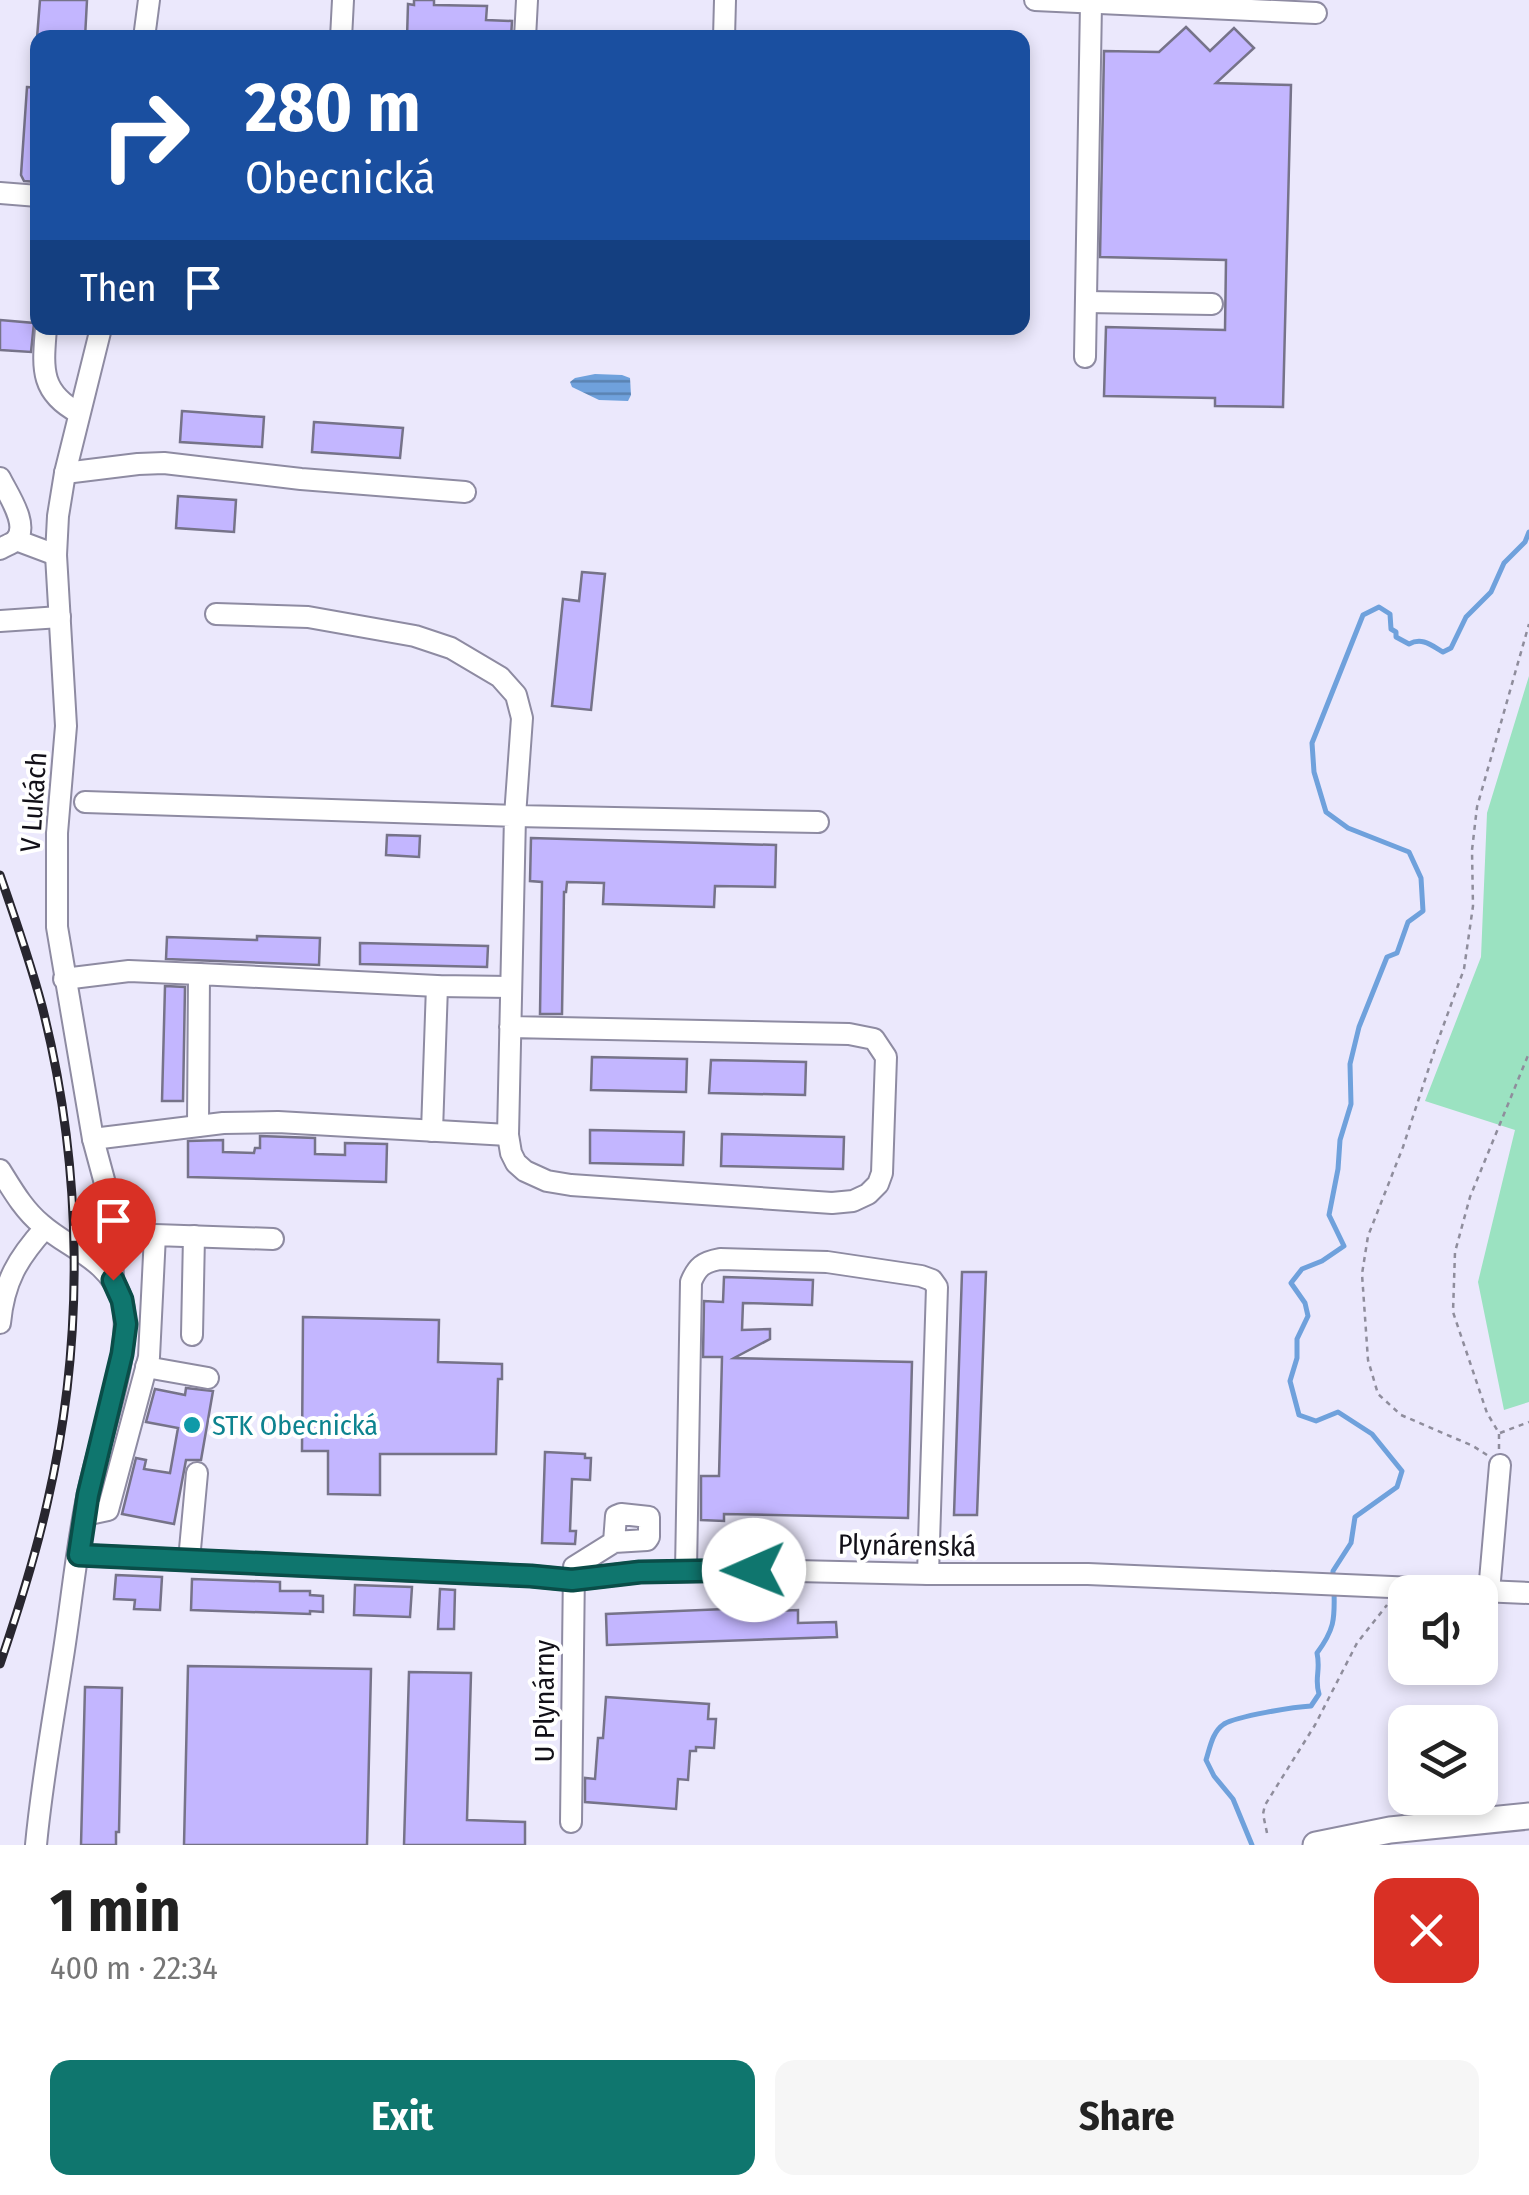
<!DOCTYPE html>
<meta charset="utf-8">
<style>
body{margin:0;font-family:"Fira Sans Condensed",sans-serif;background:#f6f6f6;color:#222;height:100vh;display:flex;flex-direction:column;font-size:38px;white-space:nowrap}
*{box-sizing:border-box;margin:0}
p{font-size:32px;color:#767676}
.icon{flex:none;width:55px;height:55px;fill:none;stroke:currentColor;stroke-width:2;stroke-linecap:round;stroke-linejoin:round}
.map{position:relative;height:1845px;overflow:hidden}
.drawer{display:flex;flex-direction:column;background:#fff;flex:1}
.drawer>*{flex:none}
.hud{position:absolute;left:30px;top:30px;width:1000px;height:305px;border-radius:20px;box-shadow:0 5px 15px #0003;background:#1a4fa0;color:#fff;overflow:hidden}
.buttons{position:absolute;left:1388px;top:1575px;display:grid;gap:20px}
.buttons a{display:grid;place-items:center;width:110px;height:110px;border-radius:20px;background:#fff;box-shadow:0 5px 15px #0003;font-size:50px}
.pin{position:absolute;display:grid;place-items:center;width:85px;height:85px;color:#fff;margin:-102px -42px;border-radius:50% 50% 50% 0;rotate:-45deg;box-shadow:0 0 10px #0007}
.pin .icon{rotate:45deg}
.me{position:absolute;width:110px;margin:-55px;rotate:269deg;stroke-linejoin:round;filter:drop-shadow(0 0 8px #0008)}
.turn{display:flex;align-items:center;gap:35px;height:210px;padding:0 50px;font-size:45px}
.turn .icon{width:130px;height:130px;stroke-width:2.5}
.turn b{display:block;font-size:70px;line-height:85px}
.then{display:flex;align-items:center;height:95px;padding:0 50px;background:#0003;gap:20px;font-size:38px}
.round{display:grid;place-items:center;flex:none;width:105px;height:105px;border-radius:20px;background:#f6f6f6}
.headline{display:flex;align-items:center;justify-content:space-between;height:170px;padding:0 50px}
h1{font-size:60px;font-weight:700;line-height:75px}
.button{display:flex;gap:20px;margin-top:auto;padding:20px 50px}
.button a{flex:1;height:115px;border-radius:20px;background:#0f766e;color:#fff;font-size:40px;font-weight:700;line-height:115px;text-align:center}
.button a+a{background:#f6f6f6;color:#222}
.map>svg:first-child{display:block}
</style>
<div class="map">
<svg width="1529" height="1845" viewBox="0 0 1529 1845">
<defs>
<pattern id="water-rules" width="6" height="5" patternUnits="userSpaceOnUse" patternTransform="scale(2.5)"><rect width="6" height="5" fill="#6fa1dc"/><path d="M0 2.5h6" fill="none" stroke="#5a82b1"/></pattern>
</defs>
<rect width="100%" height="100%" fill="#ebe8fc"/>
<polygon fill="#9be2c1" points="1529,676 1529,1402 1504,1410 1478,1282 1515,1130 1425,1101 1481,957 1487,813"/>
<polygon fill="url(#water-rules)" points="595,374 622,375 630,378 631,395 628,401 599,400 572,387 570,382 575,378"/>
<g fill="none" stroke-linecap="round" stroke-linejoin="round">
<g stroke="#6fa1dc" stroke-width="5">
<path d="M1333,1580v-9l18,-28 4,-26 42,-30 5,-16 -30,-37 -34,-22 -22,9 -17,-6 -9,-34 7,-23v-19l11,-23 -3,-13 -14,-20 11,-14 20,-8 22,-15 -15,-31 9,-46 2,-29 11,-36 -1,-40 9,-37 28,-70 10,-4 11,-31 15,-11 -2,-33 -12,-26 -61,-24 -22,-16 -12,-40 -2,-29 51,-128 16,-8 11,7 1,15 5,3v5l13,7c13,-7 22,1 34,8l8,-4 15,-31 25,-25 13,-29 21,-21 4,-10"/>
<path d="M1252,1845l-19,-46 -19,-23 -8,-16c4,-12 6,-28 18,-36 13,-8 70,-17 87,-18l8,-12c-5,-16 2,-23 -2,-41 17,-23 18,-33 17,-62"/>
</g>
</g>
<g fill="#c3b6ff" stroke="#767389" stroke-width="2.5">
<polygon points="40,0 87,0 85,38 37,38"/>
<polygon points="414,0 434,0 434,5 487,6 486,20 512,21 511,38 407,38 408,4 414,5"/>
<polygon points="1186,27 1210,51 1234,28 1254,48 1216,83 1291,85 1283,407 1215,406 1215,398 1104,396 1106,327 1225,330 1226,260 1100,257 1104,51 1159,52"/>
<polygon points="27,87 38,88 38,182 24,181 21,175"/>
<polygon points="0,320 34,323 31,352 0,350"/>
<polygon points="182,411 264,417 262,447 180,442"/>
<polygon points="314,422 403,428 400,458 312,452"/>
<polygon points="178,496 236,500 234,532 176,528"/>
<polygon points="582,572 605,574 591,710 552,706 563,599 579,601"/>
<polygon points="387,835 420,836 419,857 386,855"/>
<polygon points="531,838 776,845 775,887 715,886 714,907 603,904 604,883 567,882 566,892 564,892 562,1014 540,1014 542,882 530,881"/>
<polygon points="257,936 320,938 319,965 166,959 167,937 257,940"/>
<polygon points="360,943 488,946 487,967 360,964"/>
<polygon points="165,986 185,987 183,1101 162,1101"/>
<polygon points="592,1057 687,1059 686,1092 591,1090"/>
<polygon points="711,1060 806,1062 805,1095 709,1093"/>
<polygon points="590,1130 684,1132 683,1165 590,1163"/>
<polygon points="722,1134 844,1137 843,1169 721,1166"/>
<polygon points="260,1136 315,1138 315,1154 345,1155 345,1143 387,1144 386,1182 188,1177 188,1141 223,1140 223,1152 254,1153 255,1148 260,1148"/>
<polygon points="962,1272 986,1272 977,1515 954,1515"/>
<polygon points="724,1277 813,1280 812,1305 743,1303 742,1330 770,1329 770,1339 734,1358 912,1362 908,1518 724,1514 724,1521 701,1520 701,1476 719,1476 722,1357 703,1357 704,1301 723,1302"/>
<polygon points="303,1317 439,1320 438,1362 502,1364 502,1379 498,1379 496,1454 380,1454 380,1495 328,1494 328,1451 302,1451"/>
<polygon points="186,1388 213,1391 201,1460 186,1460 174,1524 122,1514 136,1458 146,1460 144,1469 170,1473 178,1428 146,1422 155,1389 185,1395"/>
<polygon points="545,1452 585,1454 585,1458 591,1458 590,1480 572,1479 570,1531 576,1531 575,1544 542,1543"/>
<polygon points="116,1575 162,1577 160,1610 134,1609 135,1600 114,1599"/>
<polygon points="192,1579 280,1582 280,1591 310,1591 310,1595 323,1596 323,1612 310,1611 310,1614 191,1610"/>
<polygon points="355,1585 412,1587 410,1617 354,1615"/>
<polygon points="440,1589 455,1590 454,1629 438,1629"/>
<polygon points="749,1608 749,1612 798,1610 798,1623 836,1622 837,1637 607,1645 606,1614"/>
<polygon points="188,1666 371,1669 367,1845 184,1845"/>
<polygon points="409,1672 471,1673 467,1820 525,1822 525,1845 404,1845"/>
<polygon points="85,1687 122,1688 119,1832 116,1832 116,1845 81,1845"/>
<polygon points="606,1697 709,1704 708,1719 716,1719 714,1748 696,1747 696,1751 690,1751 688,1780 678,1779 676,1809 585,1802 585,1778 595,1779 598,1738 603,1738"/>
</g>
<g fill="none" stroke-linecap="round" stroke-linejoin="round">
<g stroke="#8e8ba2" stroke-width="24">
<g id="minor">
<polyline points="1035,0 1316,13"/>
<polyline points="144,38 149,0"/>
<polyline points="341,38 343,0"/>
<polyline points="525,38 527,0"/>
<polyline points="724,38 725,0"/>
<polyline points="0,193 38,196"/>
<polyline points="1086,302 1212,304"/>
<path d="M46,328c-3,39 -7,64 33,85"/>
<polyline points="101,328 65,473 58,516 56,555 66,726 57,833 57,927 93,1139 110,1202 113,1280"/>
<polyline points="1085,357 1091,3"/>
<polyline points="65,473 138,464 164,463 301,479 465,492"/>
<path d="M0,478c7,15 31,48 15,63 -4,3 -10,5 -15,8"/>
<polyline points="16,540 56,555"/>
<polyline points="216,614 308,617 415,636 451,648 500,677 516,695 522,718 515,816 818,822"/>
<polyline points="0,621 60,617"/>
<polyline points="85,802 515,816 508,1135 511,1153 516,1163 525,1171 547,1181 571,1185 832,1203 853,1201 868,1194 878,1184 882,1173 886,1057 874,1039 849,1034 510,1027"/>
<polyline points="64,979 129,971 199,974"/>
<polyline points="198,1126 199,974 437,986 511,987"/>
<polyline points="432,1131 437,986"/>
<polyline points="93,1139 223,1123 278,1122 508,1135"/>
<path d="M0,1170c12,19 23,39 41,54 28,25 68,35 81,76 13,46 -24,143 -34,193 -11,51 -16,105 -24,157 -10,65 -22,130 -28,195"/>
<path d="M0,1323c4,-42 18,-65 45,-95"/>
<polyline points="192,1335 194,1236"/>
<polyline points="146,1367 208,1378"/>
<polyline points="85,1515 108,1510 149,1357 155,1235 273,1239"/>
<polyline points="79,1555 531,1576 572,1580 639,1572 754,1570 928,1574 1088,1574 1529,1593"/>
<polyline points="189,1560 197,1473"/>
<path d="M686,1571l5,-289c6,-15 12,-20 29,-23l107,3 94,14 11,4 5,7 -9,287"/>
<polyline points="1489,1592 1500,1465"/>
<polyline points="571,1822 574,1567 614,1542 647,1540 649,1537 649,1517 621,1514 616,1516 614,1542"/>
</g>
</g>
<g stroke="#8e8ba2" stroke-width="29">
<polyline id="major" points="1316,1845 1390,1830 1529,1816"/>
</g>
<g stroke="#8f8d9c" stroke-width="2.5" stroke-dasharray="5 5" stroke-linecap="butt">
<polyline points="1500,1433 1529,1422"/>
<polyline points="1499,1449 1499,1433 1487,1413 1453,1312 1455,1252 1470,1197 1529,1053"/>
<polyline points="1487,1455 1473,1446 1401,1415 1378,1394 1368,1360 1362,1274 1368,1236 1403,1147 1436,1046 1464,969 1473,906 1472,850 1477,807 1529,624"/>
<polyline points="1267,1833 1263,1814 1265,1805 1315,1725 1357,1643 1387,1605"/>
</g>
<use href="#minor" stroke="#fff" stroke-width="20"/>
<use href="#major" stroke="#fff" stroke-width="25"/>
<g stroke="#28262f" stroke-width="9">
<path id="rail" d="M0,875c15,43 30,86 42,131 41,161 43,335 5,498 -12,54 -29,107 -47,160"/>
</g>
<use href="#rail" stroke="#fff" stroke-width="5" stroke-dasharray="15" stroke-linecap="butt"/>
</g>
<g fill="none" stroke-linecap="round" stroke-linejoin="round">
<g stroke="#0a4d48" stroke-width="25">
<polyline id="route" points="113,1280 122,1300 126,1324 122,1354 88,1495 79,1555 531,1576 572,1580 640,1572 754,1570"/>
</g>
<use href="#route" stroke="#0f766e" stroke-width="18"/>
</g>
<circle fill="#0f9aa8" stroke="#fff" stroke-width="4" cx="192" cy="1425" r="10"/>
<g text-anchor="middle" stroke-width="8" stroke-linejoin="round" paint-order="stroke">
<g font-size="28" fill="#121018" stroke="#fff">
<text transform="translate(33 802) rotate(-86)" y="10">V Lukách</text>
<text transform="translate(907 1545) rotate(1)" y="10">Plynárenská</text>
<text transform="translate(544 1701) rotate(-90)" y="10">U Plynárny</text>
</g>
<g font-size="28" fill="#0d838f" stroke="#fff" text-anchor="start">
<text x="212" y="1435">STK Obecnická</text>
</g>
</g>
</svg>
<div class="buttons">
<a><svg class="icon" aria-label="sound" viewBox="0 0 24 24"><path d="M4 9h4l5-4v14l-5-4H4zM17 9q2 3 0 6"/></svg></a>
<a><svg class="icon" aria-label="layers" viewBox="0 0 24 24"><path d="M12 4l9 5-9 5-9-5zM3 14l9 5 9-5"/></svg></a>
</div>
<div class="pin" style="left:113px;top:1280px;background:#d93025"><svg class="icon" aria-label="arrive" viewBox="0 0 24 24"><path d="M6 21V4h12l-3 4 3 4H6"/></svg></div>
<svg class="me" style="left:754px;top:1570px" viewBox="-20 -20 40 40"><circle r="19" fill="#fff"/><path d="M0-13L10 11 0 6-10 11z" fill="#0f766e"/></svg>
<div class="hud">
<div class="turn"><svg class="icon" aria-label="right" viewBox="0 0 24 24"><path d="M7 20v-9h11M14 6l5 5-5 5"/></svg><div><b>280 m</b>Obecnická</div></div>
<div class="then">Then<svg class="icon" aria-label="arrive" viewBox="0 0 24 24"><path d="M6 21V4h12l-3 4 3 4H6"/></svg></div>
</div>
</div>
<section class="drawer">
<div class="headline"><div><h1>1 min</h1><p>400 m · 22:34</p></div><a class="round" style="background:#d93025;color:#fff"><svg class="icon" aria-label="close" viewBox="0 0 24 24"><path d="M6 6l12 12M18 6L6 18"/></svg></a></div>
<div class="button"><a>Exit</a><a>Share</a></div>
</section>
